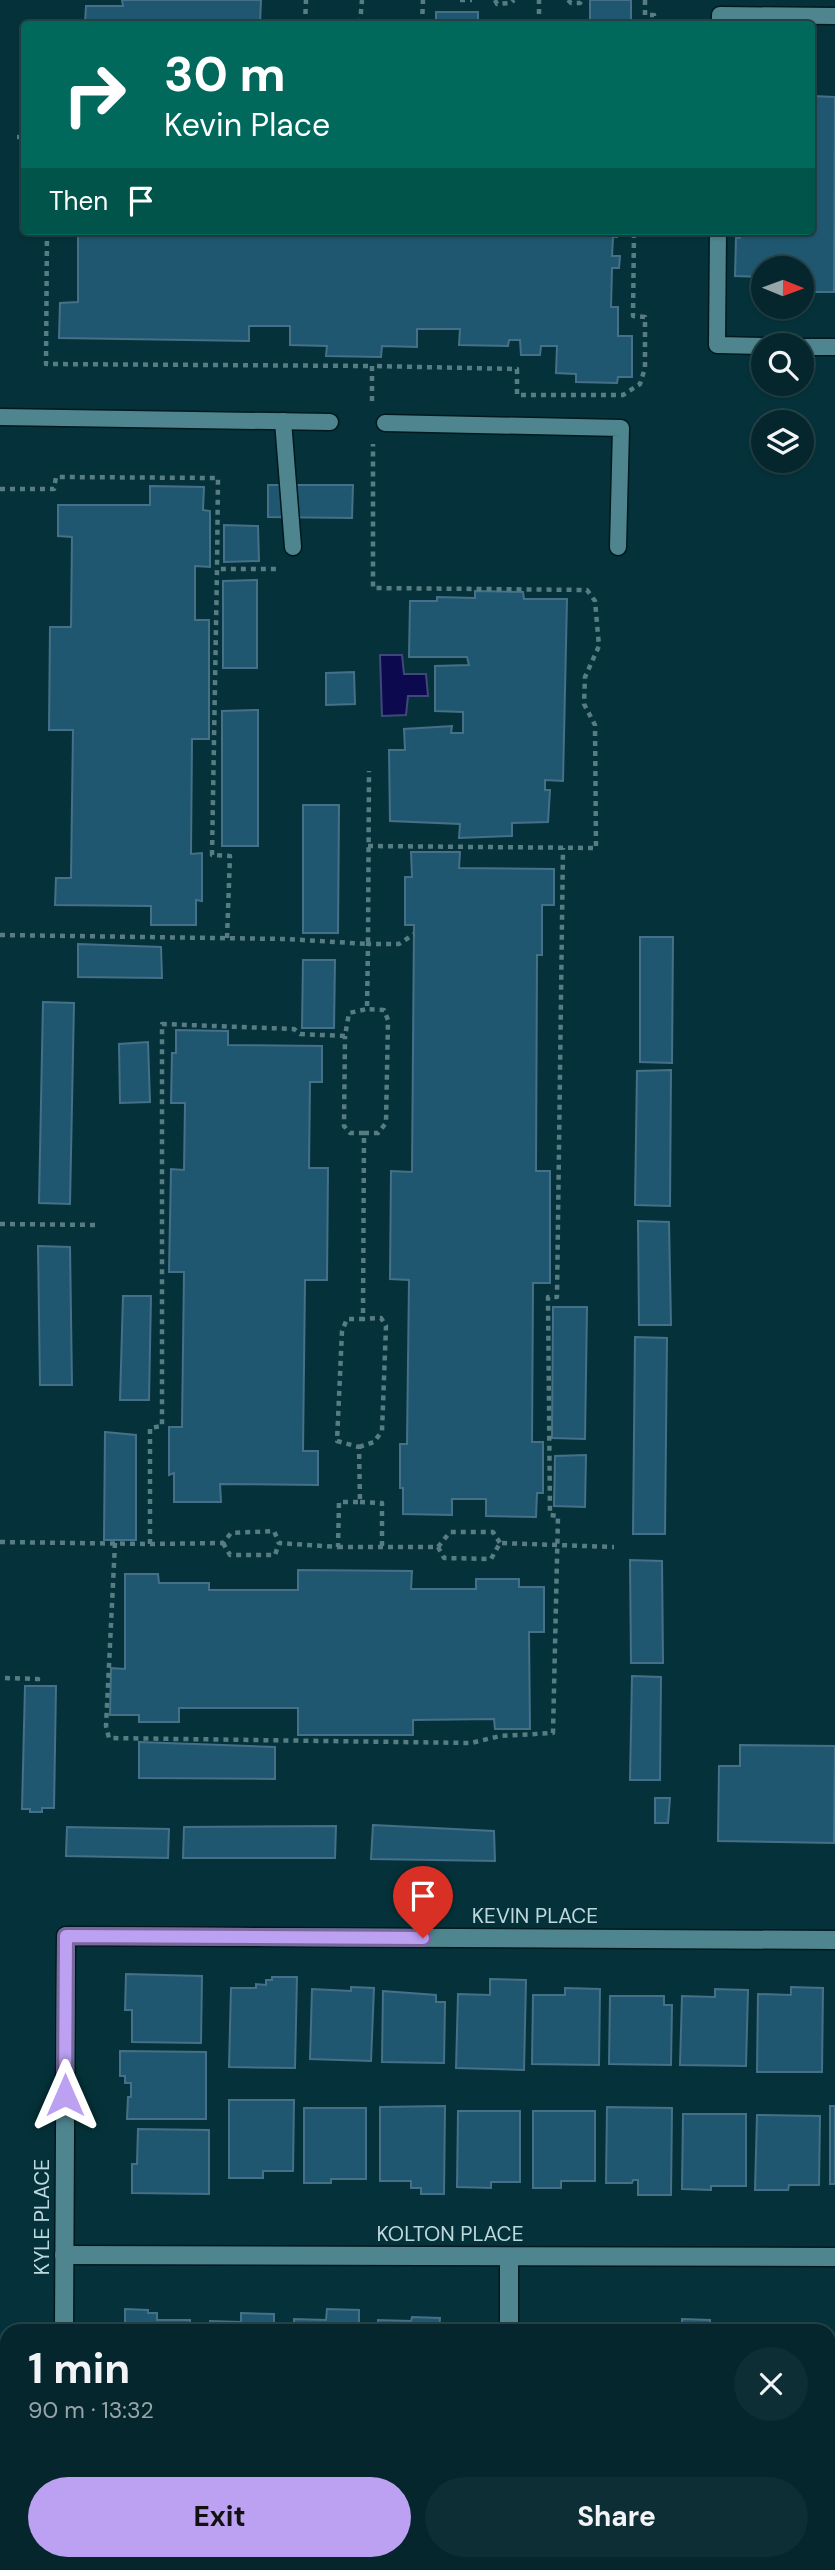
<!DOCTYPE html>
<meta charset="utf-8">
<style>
body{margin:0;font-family:"DM Sans",sans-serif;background:#0d2e34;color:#f1f3f6;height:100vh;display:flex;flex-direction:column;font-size:26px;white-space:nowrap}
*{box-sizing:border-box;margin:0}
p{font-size:23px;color:#97a5a9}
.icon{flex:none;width:38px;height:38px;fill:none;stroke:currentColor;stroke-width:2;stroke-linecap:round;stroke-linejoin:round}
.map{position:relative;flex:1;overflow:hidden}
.side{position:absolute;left:0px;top:2324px;width:836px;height:247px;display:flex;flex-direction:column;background:#04262c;border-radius:21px 21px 0 0;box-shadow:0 2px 5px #0004,0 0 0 2px #254348}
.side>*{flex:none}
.top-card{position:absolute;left:21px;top:21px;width:794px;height:214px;border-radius:7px;box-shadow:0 2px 5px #0004,0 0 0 2px #254348;background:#00695c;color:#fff;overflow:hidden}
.needle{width:46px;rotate:91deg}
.fabs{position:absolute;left:751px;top:256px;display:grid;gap:14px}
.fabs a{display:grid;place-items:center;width:63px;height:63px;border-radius:50%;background:#04262c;box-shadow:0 2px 5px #0004,0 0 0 2px #254348;font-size:35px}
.pin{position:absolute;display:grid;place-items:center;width:60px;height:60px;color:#fff;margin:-72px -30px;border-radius:50% 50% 50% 0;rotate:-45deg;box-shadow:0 0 7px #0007}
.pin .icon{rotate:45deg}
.me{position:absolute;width:77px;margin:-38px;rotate:0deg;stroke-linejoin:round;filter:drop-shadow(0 0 5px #0008)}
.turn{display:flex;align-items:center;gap:24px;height:147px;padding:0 28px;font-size:32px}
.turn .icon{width:91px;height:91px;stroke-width:2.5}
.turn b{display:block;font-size:49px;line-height:60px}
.then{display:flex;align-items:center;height:66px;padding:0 28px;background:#0003;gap:14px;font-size:26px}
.round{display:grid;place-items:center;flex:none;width:74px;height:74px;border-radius:37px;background:#0d2e34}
.overview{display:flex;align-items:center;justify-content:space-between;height:119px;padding:0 28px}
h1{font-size:42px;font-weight:700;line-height:52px}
.button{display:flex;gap:14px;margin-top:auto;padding:14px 28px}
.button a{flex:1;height:80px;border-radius:42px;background:#bca0f2;color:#111;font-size:28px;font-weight:700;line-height:80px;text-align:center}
.button a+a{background:#0d2e34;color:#f1f3f6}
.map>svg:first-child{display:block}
</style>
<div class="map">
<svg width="835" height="2570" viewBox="0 0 835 2570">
<rect width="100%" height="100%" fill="#05323a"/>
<polygon fill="#0c094e" stroke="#414779" stroke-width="2" points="380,655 402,655 404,674 426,674 428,696 408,696 406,715 382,716"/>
<g fill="#205770" stroke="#457087" stroke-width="2">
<polygon points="122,0 261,0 260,24 85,24 86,6 123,6"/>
<rect x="590" y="0" width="41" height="24"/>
<rect x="436" y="12" width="42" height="12"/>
<polygon points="812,96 835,97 834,292 809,292 809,274 802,273 802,268 763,268 763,277 735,276 736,238 740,238 741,231 812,231"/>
<polygon points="78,231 419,231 419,234 460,234 460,231 482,231 482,235 523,235 523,231 617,231 617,237 613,237 612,256 620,256 619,268 612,268 611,307 618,307 618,336 632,336 632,377 618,377 617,383 576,382 576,374 556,373 557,346 541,346 540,355 521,355 520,340 509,340 508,346 459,345 460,329 417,329 417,347 382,346 381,357 326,356 327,346 290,345 290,326 249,326 249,341 59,338 60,303 78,302"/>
<polygon points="268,485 353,485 352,518 268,517"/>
<polygon points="150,486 204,487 203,510 210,511 210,567 195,566 195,620 209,620 209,739 192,739 191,854 202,853 202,901 196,900 196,925 151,925 151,906 55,905 56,878 71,878 73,730 49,730 50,627 71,627 72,537 58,536 58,505 150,505"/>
<polygon points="224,525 258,526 259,561 224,562"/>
<polygon points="257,580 257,668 223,668 223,581"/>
<polygon points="475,591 523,592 524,599 567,599 563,781 545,780 545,790 550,790 548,822 512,823 512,836 459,838 460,824 390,821 389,750 405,750 404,729 452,726 451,733 463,733 463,712 435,711 435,666 469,665 467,657 409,657 410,601 437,601 437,597 475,598"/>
<polygon points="354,672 355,704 326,705 326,673"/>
<polygon points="258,710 258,846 222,846 222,711"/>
<polygon points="303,805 339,805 338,933 303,933"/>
<polygon points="411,852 460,852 459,868 554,869 554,905 542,905 542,955 537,955 536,1171 550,1171 550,1283 533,1283 532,1442 543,1442 543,1493 537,1493 536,1517 486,1516 486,1499 452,1499 452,1515 403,1514 403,1488 400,1488 400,1444 407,1444 409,1280 390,1279 391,1171 412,1172 414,925 405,925 405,877 412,877"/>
<polygon points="640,937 673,937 672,1063 640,1062"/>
<polygon points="78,944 161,947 162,978 78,977"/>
<polygon points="303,960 335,960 334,1028 302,1028"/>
<polygon points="43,1002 74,1003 70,1204 39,1203"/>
<polygon points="176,1030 228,1031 228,1045 322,1046 322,1082 310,1082 309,1168 328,1168 327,1280 305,1280 303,1451 318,1451 318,1485 220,1484 221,1502 174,1502 174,1473 169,1475 169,1427 182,1427 184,1272 169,1272 171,1169 184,1170 185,1103 171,1103 172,1053 176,1053"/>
<polygon points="148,1042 150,1102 120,1103 119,1044"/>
<polygon points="671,1070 670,1206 635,1205 637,1071"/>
<polygon points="638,1221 669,1222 671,1325 639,1325"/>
<polygon points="38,1246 70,1247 72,1385 40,1385"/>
<polygon points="123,1296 151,1296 149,1400 120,1400"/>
<polygon points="553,1307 587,1307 585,1439 552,1438"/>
<polygon points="635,1337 667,1338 665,1534 633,1534"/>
<polygon points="105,1432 136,1435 136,1540 104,1540"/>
<polygon points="586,1455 585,1507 554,1506 555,1456"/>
<polygon points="630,1560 662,1561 663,1663 631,1663"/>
<polygon points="298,1570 412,1571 411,1589 476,1589 476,1579 519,1579 519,1587 544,1587 544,1632 529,1632 530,1729 495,1729 494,1719 413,1720 413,1735 298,1735 298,1708 179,1708 179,1722 139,1722 139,1715 110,1715 111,1668 125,1669 125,1574 158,1574 159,1583 209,1583 209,1590 298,1590"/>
<polygon points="632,1676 661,1677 660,1780 630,1780"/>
<polygon points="25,1686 56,1686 54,1808 42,1808 42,1812 30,1812 30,1809 22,1809"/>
<polygon points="139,1742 275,1747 275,1779 139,1778"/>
<polygon points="740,1745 835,1746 834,1843 718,1841 719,1766 740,1766"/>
<polygon points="655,1798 670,1798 668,1823 655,1823"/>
<polygon points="373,1825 494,1831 495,1861 371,1859"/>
<polygon points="336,1826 335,1858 183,1858 184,1827"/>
<polygon points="67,1827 169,1829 168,1858 66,1856"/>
<polygon points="126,1974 202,1976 201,2043 132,2042 132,2010 125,2010"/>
<polygon points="272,1977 297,1977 295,2068 229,2067 231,1988 256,1988 256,1984 266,1985 266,1980 272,1980"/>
<polygon points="490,1979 526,1980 524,2070 456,2068 458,1994 490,1995"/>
<polygon points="351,1987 374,1988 371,2061 310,2059 312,1989 351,1991"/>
<polygon points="791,1987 823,1988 822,2072 757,2072 758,1994 791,1995"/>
<polygon points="565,1988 600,1989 599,2065 532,2064 533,1995 565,1995"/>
<polygon points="715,1989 748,1990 746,2066 680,2065 682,1996 715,1997"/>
<polygon points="383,1991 436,1995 436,2002 445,2002 444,2063 382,2062"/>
<polygon points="610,1996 664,1996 664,2005 672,2005 671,2065 609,2064"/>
<polygon points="120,2051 206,2052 206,2119 127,2119 128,2097 131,2097 131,2083 125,2083 125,2076 120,2076"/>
<polygon points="229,2100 294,2100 293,2171 263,2171 263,2178 229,2178"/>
<polygon points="445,2106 444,2194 421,2194 421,2188 411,2188 411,2181 380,2181 380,2107"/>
<rect x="830" y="2106" width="5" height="78"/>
<polygon points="607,2107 672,2108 671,2195 638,2195 638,2180 633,2180 632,2183 606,2183"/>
<polygon points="304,2108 366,2108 366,2179 331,2179 331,2183 304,2183"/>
<polygon points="458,2111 520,2111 520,2182 491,2182 491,2188 457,2187"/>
<polygon points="533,2111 595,2111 595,2181 561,2181 561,2188 533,2188"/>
<polygon points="683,2114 746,2114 746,2186 711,2186 711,2190 682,2189"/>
<polygon points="757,2115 820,2116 819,2185 789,2185 788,2190 755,2190"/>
<polygon points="138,2129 209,2130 209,2194 132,2193 132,2164 137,2164"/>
<polygon points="125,2309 148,2310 148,2313 157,2313 157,2320 190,2320 190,2331 125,2331"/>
<polygon points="327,2309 359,2310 359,2331 294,2331 294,2319 326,2320"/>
<polygon points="241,2313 274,2314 274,2331 210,2331 210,2321 241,2322"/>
<polygon points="412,2317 440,2318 439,2331 378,2331 378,2320 411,2321"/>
<polygon points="682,2319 710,2320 710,2331 649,2331 649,2323 682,2324"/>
<polygon points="571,2325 594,2325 594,2330 604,2331 571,2331"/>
<rect x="574" y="2564" width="76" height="6"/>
<rect x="705" y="2564" width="70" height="6"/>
</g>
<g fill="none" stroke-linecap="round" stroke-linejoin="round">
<g stroke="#00191e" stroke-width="19">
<g id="lane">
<polyline points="720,24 720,15 835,16"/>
<polyline points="718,231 717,345 763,346"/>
<polyline points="802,347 835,347"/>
<polyline points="0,417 330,422"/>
<polyline points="283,421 293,547"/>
<polyline points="385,423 621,428 618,547"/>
</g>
</g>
<g stroke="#00191e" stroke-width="21">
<g id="street">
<polyline points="64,2255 835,2257"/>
<polyline points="64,2331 66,1936 835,1940"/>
<polyline points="509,2331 509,2257"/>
<polyline points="62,2570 62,2564"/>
<polyline points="507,2570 508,2564"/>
</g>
</g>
<g stroke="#577c83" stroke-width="4.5" stroke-dasharray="5 5" stroke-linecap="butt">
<polyline points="460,0 472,0"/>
<polyline points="495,0 497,4 511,3 514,0"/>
<polyline points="568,0 571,3 580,3 582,0"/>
<polyline points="645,0 645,15 654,15 654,24"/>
<polyline points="305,24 306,0"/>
<polyline points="360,24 362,0"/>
<polyline points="422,24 423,0"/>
<polyline points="539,24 539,0"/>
<polyline points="17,137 24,137"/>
<polyline points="47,231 46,364 372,366"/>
<polyline points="499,235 500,231"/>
<polyline points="372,401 372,366 517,369 517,395 623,395 640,384 645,368 645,317 633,316 634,231"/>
<polyline points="0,489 54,489 56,477 218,478 217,569"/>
<polyline points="368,846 596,848 595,725 584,704 585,677 599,646 595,601 587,590 373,588 373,444"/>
<polyline points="0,935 286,939 368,944 369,771"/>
<polyline points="227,938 230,856 212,855 217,569 277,569"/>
<polyline points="364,1133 378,1133 386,1123 388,1020 384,1010 367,1009"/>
<polyline points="0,1224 98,1225"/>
<polyline points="359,1447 374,1442 382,1431 386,1326 381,1318 363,1319"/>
<polyline points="360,1502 382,1503 382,1547"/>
<polyline points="0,1542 150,1544 150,1428 162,1426 162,1024 294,1029 300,1034 345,1036 349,1013 367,1009 368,944 399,944 414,934"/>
<polyline points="115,1543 106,1726 109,1738 471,1743 500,1736 553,1733 558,1516 550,1515 548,1297 557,1297 563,848"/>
<polyline points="223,1543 230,1555 275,1555 279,1543"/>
<polyline points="150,1544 223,1543 231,1533 274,1531 279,1543 338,1547 339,1502 360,1502 359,1447 337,1441 342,1331 347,1319 363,1319 364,1133 350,1133 344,1126 345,1036"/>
<polyline points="338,1547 438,1547 444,1558 491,1559 500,1543 614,1547"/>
<polyline points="438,1547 450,1532 493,1532 500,1543"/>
<polyline points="5,1678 38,1679 37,1686"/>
</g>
<use href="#lane" stroke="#4f858f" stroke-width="16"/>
<use href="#street" stroke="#4f858f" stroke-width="18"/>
</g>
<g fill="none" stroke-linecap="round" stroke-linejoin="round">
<g stroke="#7a689d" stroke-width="18">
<polyline id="route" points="65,2095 66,1936 423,1938"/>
</g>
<use href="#route" stroke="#bca0f2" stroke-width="12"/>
</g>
<g text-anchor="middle" stroke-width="7" stroke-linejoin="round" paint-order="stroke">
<g font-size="21" fill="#bed9de" stroke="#05323a">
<text x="535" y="1923">KEVIN PLACE</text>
<text transform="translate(42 2217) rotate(-90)" y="7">KYLE PLACE</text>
<text x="450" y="2241">KOLTON PLACE</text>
</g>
</g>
</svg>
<div class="fabs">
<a><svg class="needle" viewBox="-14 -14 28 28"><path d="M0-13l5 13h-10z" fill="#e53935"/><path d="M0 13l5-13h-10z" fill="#97a5a9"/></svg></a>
<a><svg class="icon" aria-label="search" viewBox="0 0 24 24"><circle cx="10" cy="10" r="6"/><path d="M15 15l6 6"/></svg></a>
<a><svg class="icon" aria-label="layers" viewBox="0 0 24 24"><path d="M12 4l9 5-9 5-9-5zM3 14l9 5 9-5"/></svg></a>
</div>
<div class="pin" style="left:423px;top:1938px;background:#d93025"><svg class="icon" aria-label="arrive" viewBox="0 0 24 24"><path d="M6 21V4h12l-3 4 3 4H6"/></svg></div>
<svg class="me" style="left:65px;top:2095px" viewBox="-20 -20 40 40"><path d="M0-17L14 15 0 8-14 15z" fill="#bca0f2" stroke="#fff" stroke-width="4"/></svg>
<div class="top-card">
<div class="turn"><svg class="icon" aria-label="right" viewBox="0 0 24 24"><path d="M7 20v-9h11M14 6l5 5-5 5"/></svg><div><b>30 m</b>Kevin Place</div></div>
<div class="then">Then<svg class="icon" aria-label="arrive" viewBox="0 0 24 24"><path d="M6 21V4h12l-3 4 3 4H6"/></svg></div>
</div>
<section class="side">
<div class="overview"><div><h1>1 min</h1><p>90 m · 13:32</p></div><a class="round"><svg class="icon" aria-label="close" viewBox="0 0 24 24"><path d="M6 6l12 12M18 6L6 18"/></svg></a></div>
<div class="button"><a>Exit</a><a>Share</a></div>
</section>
</div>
